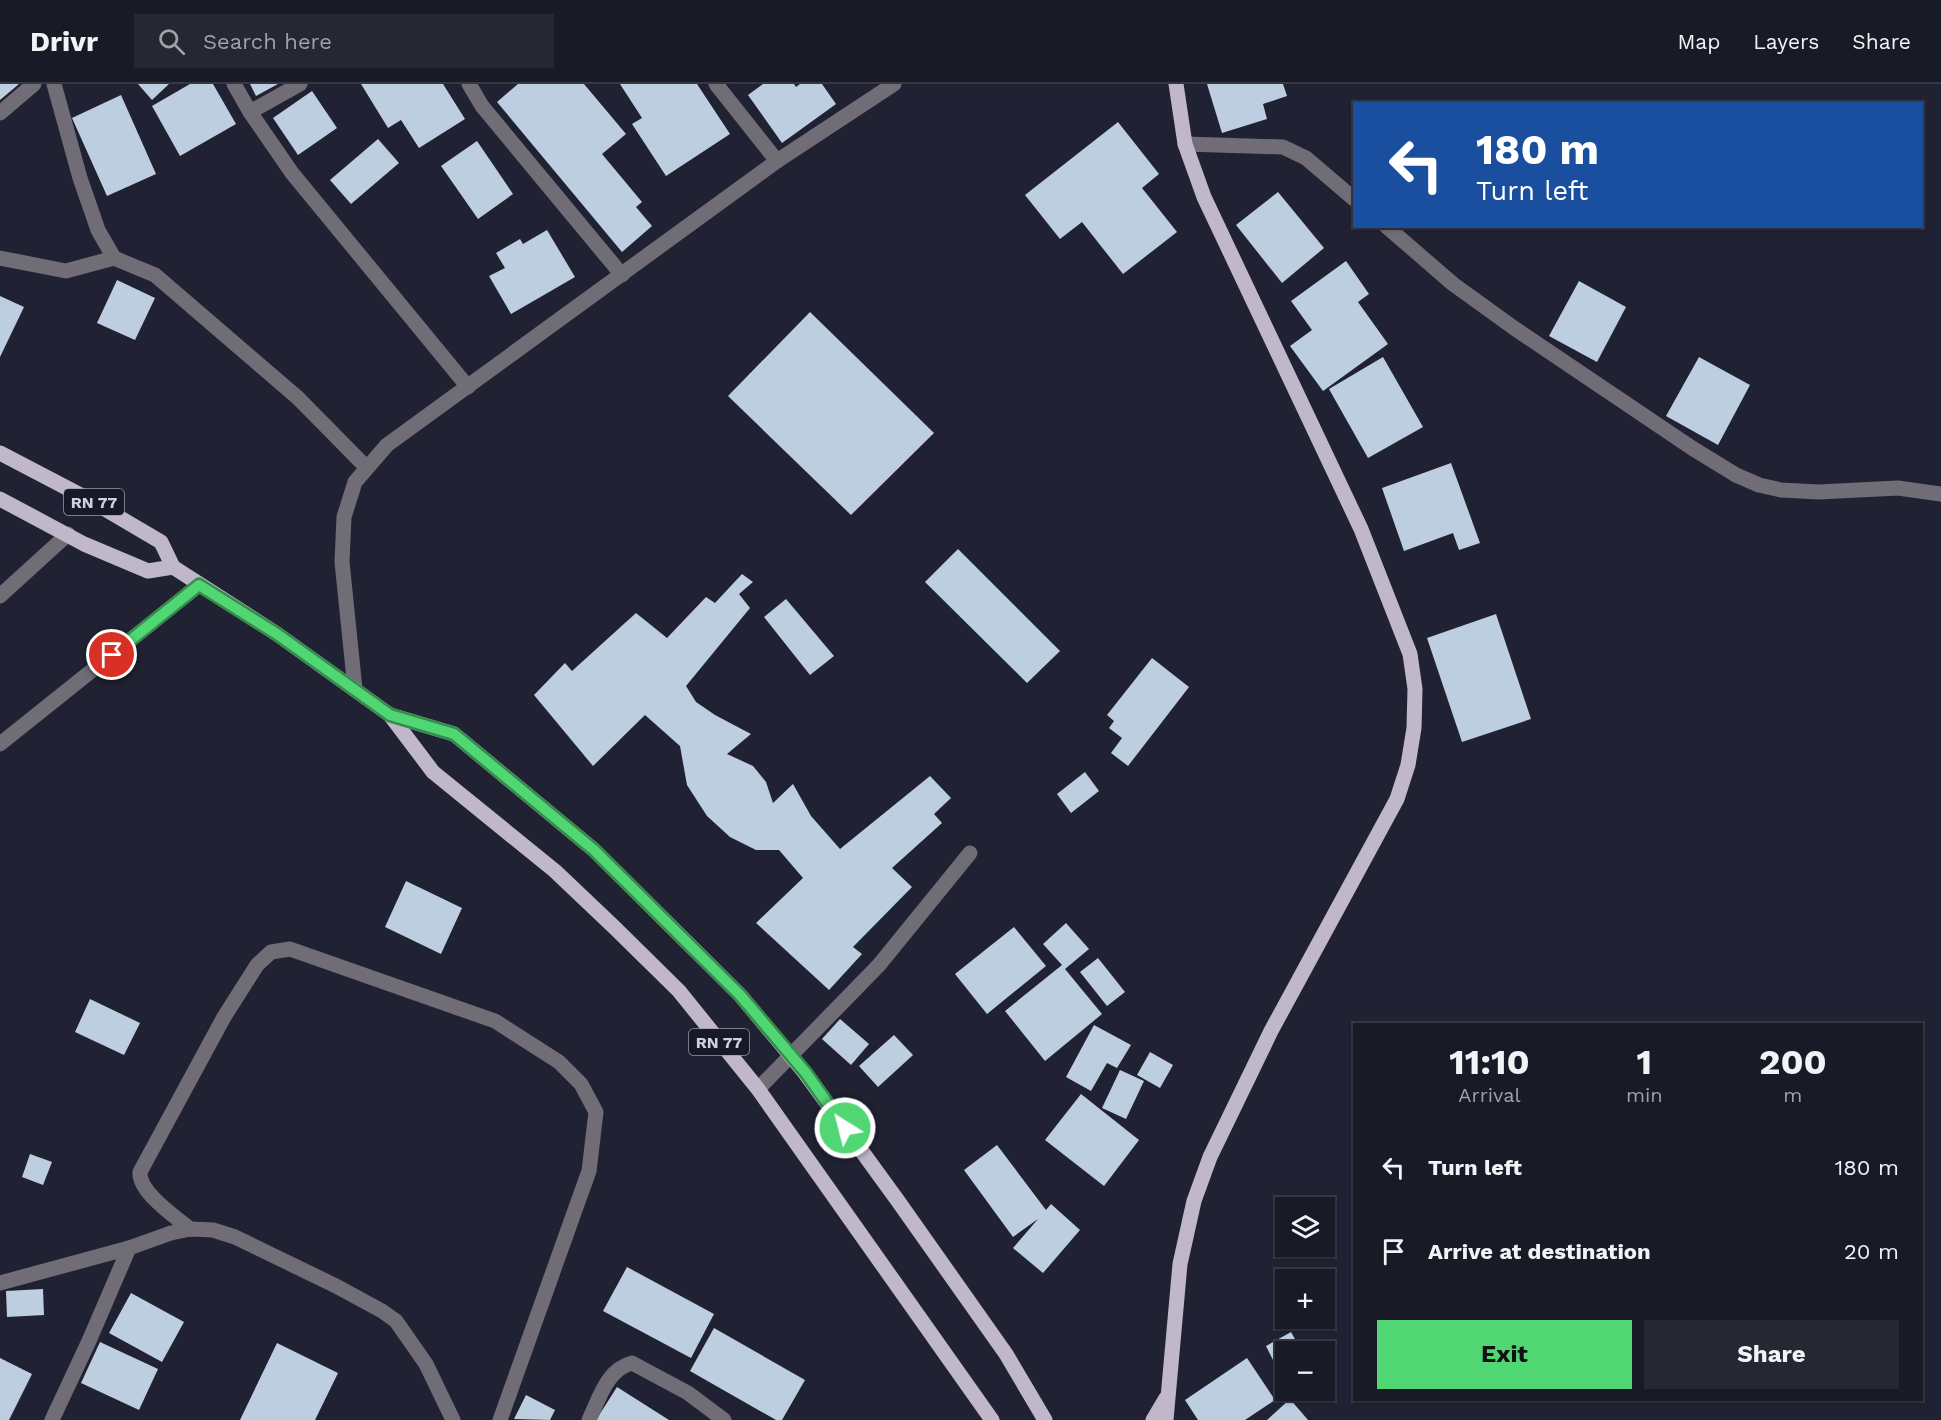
<!DOCTYPE html>
<meta charset="utf-8">
<style>
body{margin:0;font-family:"Work Sans",sans-serif;background:#252732;color:#f1f3f6;height:100vh;display:flex;flex-direction:column;font-size:22px;white-space:nowrap}
*{box-sizing:border-box;margin:0}
p{font-size:20px;color:#9fa1a7}
.icon{flex:none;width:33px;height:33px;fill:none;stroke:currentColor;stroke-width:2;stroke-linecap:round;stroke-linejoin:round}
.map{position:relative;flex:1;overflow:hidden}
.details{position:absolute;left:1353px;top:939px;width:570px;height:378px;display:flex;flex-direction:column;background:#181a26;border-radius:0px;box-shadow:0 2px 4px #0004,0 0 0 2px #363843}
.details>*{flex:none}
.guide{position:absolute;left:1353px;top:18px;width:570px;height:126px;border-radius:0px;box-shadow:0 2px 4px #0004,0 0 0 2px #363843;background:#1a4fa0;color:#fff;overflow:hidden}
.tools{position:absolute;left:1275px;top:1113px;display:grid;gap:12px}
.tools a{display:grid;place-items:center;width:60px;height:60px;border-radius:0px;background:#181a26;box-shadow:0 2px 4px #0004,0 0 0 2px #363843;font-size:30px}
.pin{position:absolute;display:grid;place-items:center;width:51px;height:51px;color:#fff;margin:-26px;border:3px solid #fff;border-radius:50%;box-shadow:0 2px 6px #0007}
.me{position:absolute;width:66px;margin:-33px;rotate:324deg;stroke-linejoin:round;filter:drop-shadow(0 0 4px #0008)}
.turn{display:flex;align-items:center;gap:21px;height:126px;padding:0 24px;font-size:27px}
.turn .icon{width:78px;height:78px;stroke-width:2.5}
.turn b{display:block;font-size:42px;line-height:51px}
.eta{display:flex;justify-content:space-evenly;align-items:center;height:102px;text-align:center}
.eta b{font-size:36px;font-weight:700;line-height:42px}
.cta{display:flex;gap:12px;margin-top:auto;padding:12px 24px}
.cta a{flex:1;height:69px;border-radius:0px;background:#51d674;color:#111;font-size:24px;font-weight:700;line-height:69px;text-align:center}
.cta a+a{background:#252732;color:#f1f3f6}
ul{padding:0;list-style:none}
li{display:flex;align-items:center;gap:18px;height:84px;padding:0 24px}
li div{flex:1}
li b{display:block;font-size:22px}
li em{font-style:normal}
header{display:flex;align-items:center;gap:36px;box-sizing:border-box;height:84px;padding:0 30px;background:#181a26;border-bottom:2px solid #363843}
header strong{font-size:28px}
nav{display:flex;gap:33px;margin-inline-start:auto;font-size:21px}
.search{width:420px;height:54px;background:#252732;display:flex;align-items:center;gap:15px;box-sizing:border-box;padding:0 21px;border-radius:0px;color:#9fa1a7;font-size:22px}
.map>svg:first-child{display:block}
</style>
<header>
<strong>Drivr</strong>
<div class="search"><svg class="icon" aria-label="search" viewBox="0 0 24 24"><circle cx="10" cy="10" r="6"/><path d="M15 15l6 6"/></svg>Search here</div>
<nav><a>Map</a><a>Layers</a><a>Share</a></nav>
</header>
<div class="map">
<svg width="1941" height="1336" viewBox="0 0 1941 1336">
<rect width="100%" height="100%" fill="#202233"/>
<g fill="#becee1">
<polygon points="0,0 19,0 0,16"/>
<polygon points="138,0 169,0 152,16"/>
<polygon points="190,0 213,0 236,40 180,72 152,22"/>
<polygon points="250,0 278,0 256,12"/>
<polygon points="361,0 443,0 465,35 419,64 401,36 388,44"/>
<polygon points="518,0 584,0 626,50 602,70 642,118 636,123 652,142 622,168 497,18"/>
<polygon points="620,0 697,0 730,50 666,92 632,40 642,34"/>
<polygon points="763,0 794,0 796,3 800,0 822,0 836,20 782,59 748,11"/>
<polygon points="1207,0 1283,0 1287,12 1263,20 1267,35 1222,49"/>
<polygon points="312,7 337,44 298,71 273,34"/>
<polygon points="121,11 156,90 107,112 72,34"/>
<polygon points="1118,38 1159,90 1142,104 1177,148 1123,190 1082,138 1060,155 1025,111"/>
<polygon points="378,55 399,79 351,120 330,96"/>
<polygon points="477,57 513,110 478,135 441,82"/>
<polygon points="1278,108 1324,164 1282,199 1236,141"/>
<polygon points="547,146 575,193 511,230 489,192 505,184 496,169 520,155 523,160"/>
<polygon points="1346,177 1369,210 1358,218 1388,260 1323,307 1290,262 1312,246 1291,217"/>
<polygon points="117,196 155,214 135,256 97,239"/>
<polygon points="1579,197 1626,223 1597,278 1549,252"/>
<polygon points="0,212 24,223 0,273"/>
<polygon points="810,228 934,349 851,431 728,312"/>
<polygon points="1383,273 1423,343 1368,374 1329,305"/>
<polygon points="1699,273 1750,301 1718,361 1666,332"/>
<polygon points="1451,379 1480,459 1459,466 1453,449 1404,467 1382,404"/>
<polygon points="958,465 1060,567 1027,599 925,498"/>
<polygon points="742,490 753,498 739,510 750,524 686,602 696,618 715,631 751,650 727,670 753,682 766,698 773,719 793,700 811,732 840,765 930,692 951,714 934,730 942,739 892,784 912,803 853,863 862,870 829,906 756,839 803,794 779,766 756,766 730,753 707,732 687,701 680,662 645,631 593,682 534,611 565,579 572,587 636,529 667,554 706,513 715,519"/>
<polygon points="786,515 834,572 810,591 764,533"/>
<polygon points="1496,530 1531,635 1462,658 1427,554"/>
<polygon points="1152,574 1189,603 1128,682 1111,669 1122,654 1109,644 1114,637 1107,631"/>
<polygon points="1085,688 1099,707 1071,729 1057,710"/>
<polygon points="406,797 462,824 441,870 385,843"/>
<polygon points="1066,839 1089,865 1065,885 1102,930 1045,977 1005,927 1062,881 1043,860"/>
<polygon points="1014,843 1046,882 987,930 955,890"/>
<polygon points="1098,874 1125,908 1107,922 1080,888"/>
<polygon points="90,915 140,939 124,971 75,948"/>
<polygon points="840,935 869,960 851,981 822,955"/>
<polygon points="1094,941 1131,961 1117,984 1107,979 1091,1007 1066,993"/>
<polygon points="894,951 913,971 878,1003 859,982"/>
<polygon points="1150,968 1173,981 1160,1004 1137,991"/>
<polygon points="1120,986 1144,997 1126,1035 1102,1024"/>
<polygon points="1081,1010 1139,1056 1104,1102 1045,1056"/>
<polygon points="997,1061 1046,1126 1051,1120 1080,1146 1043,1189 1013,1164 1038,1135 1013,1153 964,1086"/>
<polygon points="30,1070 52,1078 43,1101 22,1093"/>
<polygon points="627,1183 714,1230 691,1274 603,1227"/>
<polygon points="43,1205 44,1231 7,1233 6,1207"/>
<polygon points="131,1209 184,1238 162,1278 109,1249"/>
<polygon points="714,1244 805,1296 782,1336 776,1336 690,1287"/>
<polygon points="1291,1248 1301,1266 1286,1268 1286,1274 1275,1280 1266,1262"/>
<polygon points="100,1258 158,1285 139,1326 81,1299"/>
<polygon points="277,1259 338,1289 315,1336 240,1336"/>
<polygon points="0,1274 32,1290 9,1336 0,1336"/>
<polygon points="1247,1274 1275,1316 1245,1336 1198,1336 1185,1316"/>
<polygon points="617,1303 669,1336 596,1336"/>
<polygon points="526,1311 555,1326 550,1336 514,1335"/>
<polygon points="1290,1315 1308,1336 1267,1336"/>
</g>
<g fill="none" stroke-linecap="round" stroke-linejoin="round">
<g stroke="#716d76" stroke-width="15">
<polyline points="54,0 80,94 98,146 114,174 155,191 298,314 367,384"/>
<polyline points="234,0 250,28 292,89 468,303"/>
<polyline points="469,0 482,22 622,191"/>
<polyline points="716,0 777,77"/>
<polyline points="250,28 300,0"/>
<polyline points="0,29 34,0"/>
<polyline points="1185,60 1283,63 1306,74 1354,115"/>
<polyline points="1386,142 1453,200 1514,244 1692,364 1736,391 1759,401 1781,406 1819,408 1898,404 1941,410"/>
<polyline points="0,174 66,187 114,174"/>
<polyline points="0,512 68,450"/>
<polyline points="355,605 342,478 344,433 355,398 387,361 777,77 894,0"/>
<polyline points="0,660 199,501"/>
<polyline points="758,1005 879,881 970,769"/>
<path d="M190,1145c-14,-12 -52,-37 -50,-57l84,-155 33,-52 14,-13 19,-3 205,72 64,41 22,22 15,28 -7,59 -89,249"/>
<polyline points="0,1199 129,1164 171,1149 190,1145 213,1146 235,1153 336,1202 382,1227 396,1237 426,1280 453,1336"/>
<polyline points="52,1336 89,1257 129,1164"/>
<path d="M589,1336c10,-21 18,-51 43,-57l56,30 36,27"/>
</g>
<g stroke="#c0b8ca" stroke-width="15">
<polyline points="0,369 88,415 161,458 173,483 277,550 390,631 433,688 555,787 615,844 679,907 758,1005 992,1336"/>
<polyline points="0,415 84,460 148,487 173,483"/>
<polyline points="390,631 454,650 594,766 740,911 805,989 898,1117 1006,1270 1045,1336"/>
<polyline points="1153,1336 1166,1314"/>
<polyline points="1166,1336 1180,1180 1194,1117 1210,1073 1271,947 1397,715 1408,681 1414,644 1415,605 1410,570 1361,445 1204,113 1185,60 1176,0"/>
</g>
</g>
<g fill="none" stroke-linecap="round" stroke-linejoin="round">
<g stroke="#358b4b" stroke-width="15">
<polyline id="route" points="112,571 199,501 277,550 390,631 454,650 594,766 740,911 806,989 845,1044"/>
</g>
<use href="#route" stroke="#51d674" stroke-width="10"/>
</g>
<g text-anchor="middle" stroke-width="6" stroke-linejoin="round" paint-order="stroke">
<g fill="#171828" stroke="#989aa7" stroke-width="1.5">
<rect x="64" y="405" width="60" height="26" rx="4.5"/>
<rect x="689" y="945" width="60" height="26" rx="4.5"/>
</g>
<g font-size="16" font-weight="bold" fill="#d0d1dd">
<text x="94" y="424">RN 77</text>
<text x="719" y="964">RN 77</text>
</g>
</g>
</svg>
<div class="tools">
<a><svg class="icon" aria-label="layers" viewBox="0 0 24 24"><path d="M12 4l9 5-9 5-9-5zM3 14l9 5 9-5"/></svg></a>
<a>+</a>
<a>−</a>
</div>
<div class="pin" style="left:112px;top:571px;background:#d93025"><svg class="icon" aria-label="arrive" viewBox="0 0 24 24"><path d="M6 21V4h12l-3 4 3 4H6"/></svg></div>
<svg class="me" style="left:845px;top:1044px" viewBox="-20 -20 40 40"><circle r="17" fill="#51d674" stroke="#fff" stroke-width="3"/><path d="M0-11L8 9 0 5-8 9z" fill="#fff"/></svg>
<div class="guide">
<div class="turn"><svg class="icon" aria-label="left" viewBox="0 0 24 24"><path d="M17 20v-9H6M10 6l-5 5 5 5"/></svg><div><b>180 m</b>Turn left</div></div>
</div>
<section class="details">
<div class="eta">
<div><b>11:10</b><p>Arrival</p></div>
<div><b>1</b><p>min</p></div>
<div><b>200</b><p>m</p></div>
</div>
<ul>
<li><svg class="icon" aria-label="left" viewBox="0 0 24 24"><path d="M17 20v-9H6M10 6l-5 5 5 5"/></svg><div><b>Turn left</b></div><em>180 m</em></li>
<li><svg class="icon" aria-label="arrive" viewBox="0 0 24 24"><path d="M6 21V4h12l-3 4 3 4H6"/></svg><div><b>Arrive at destination</b></div><em>20 m</em></li>
</ul>
<div class="cta"><a>Exit</a><a>Share</a></div>
</section>
</div>
